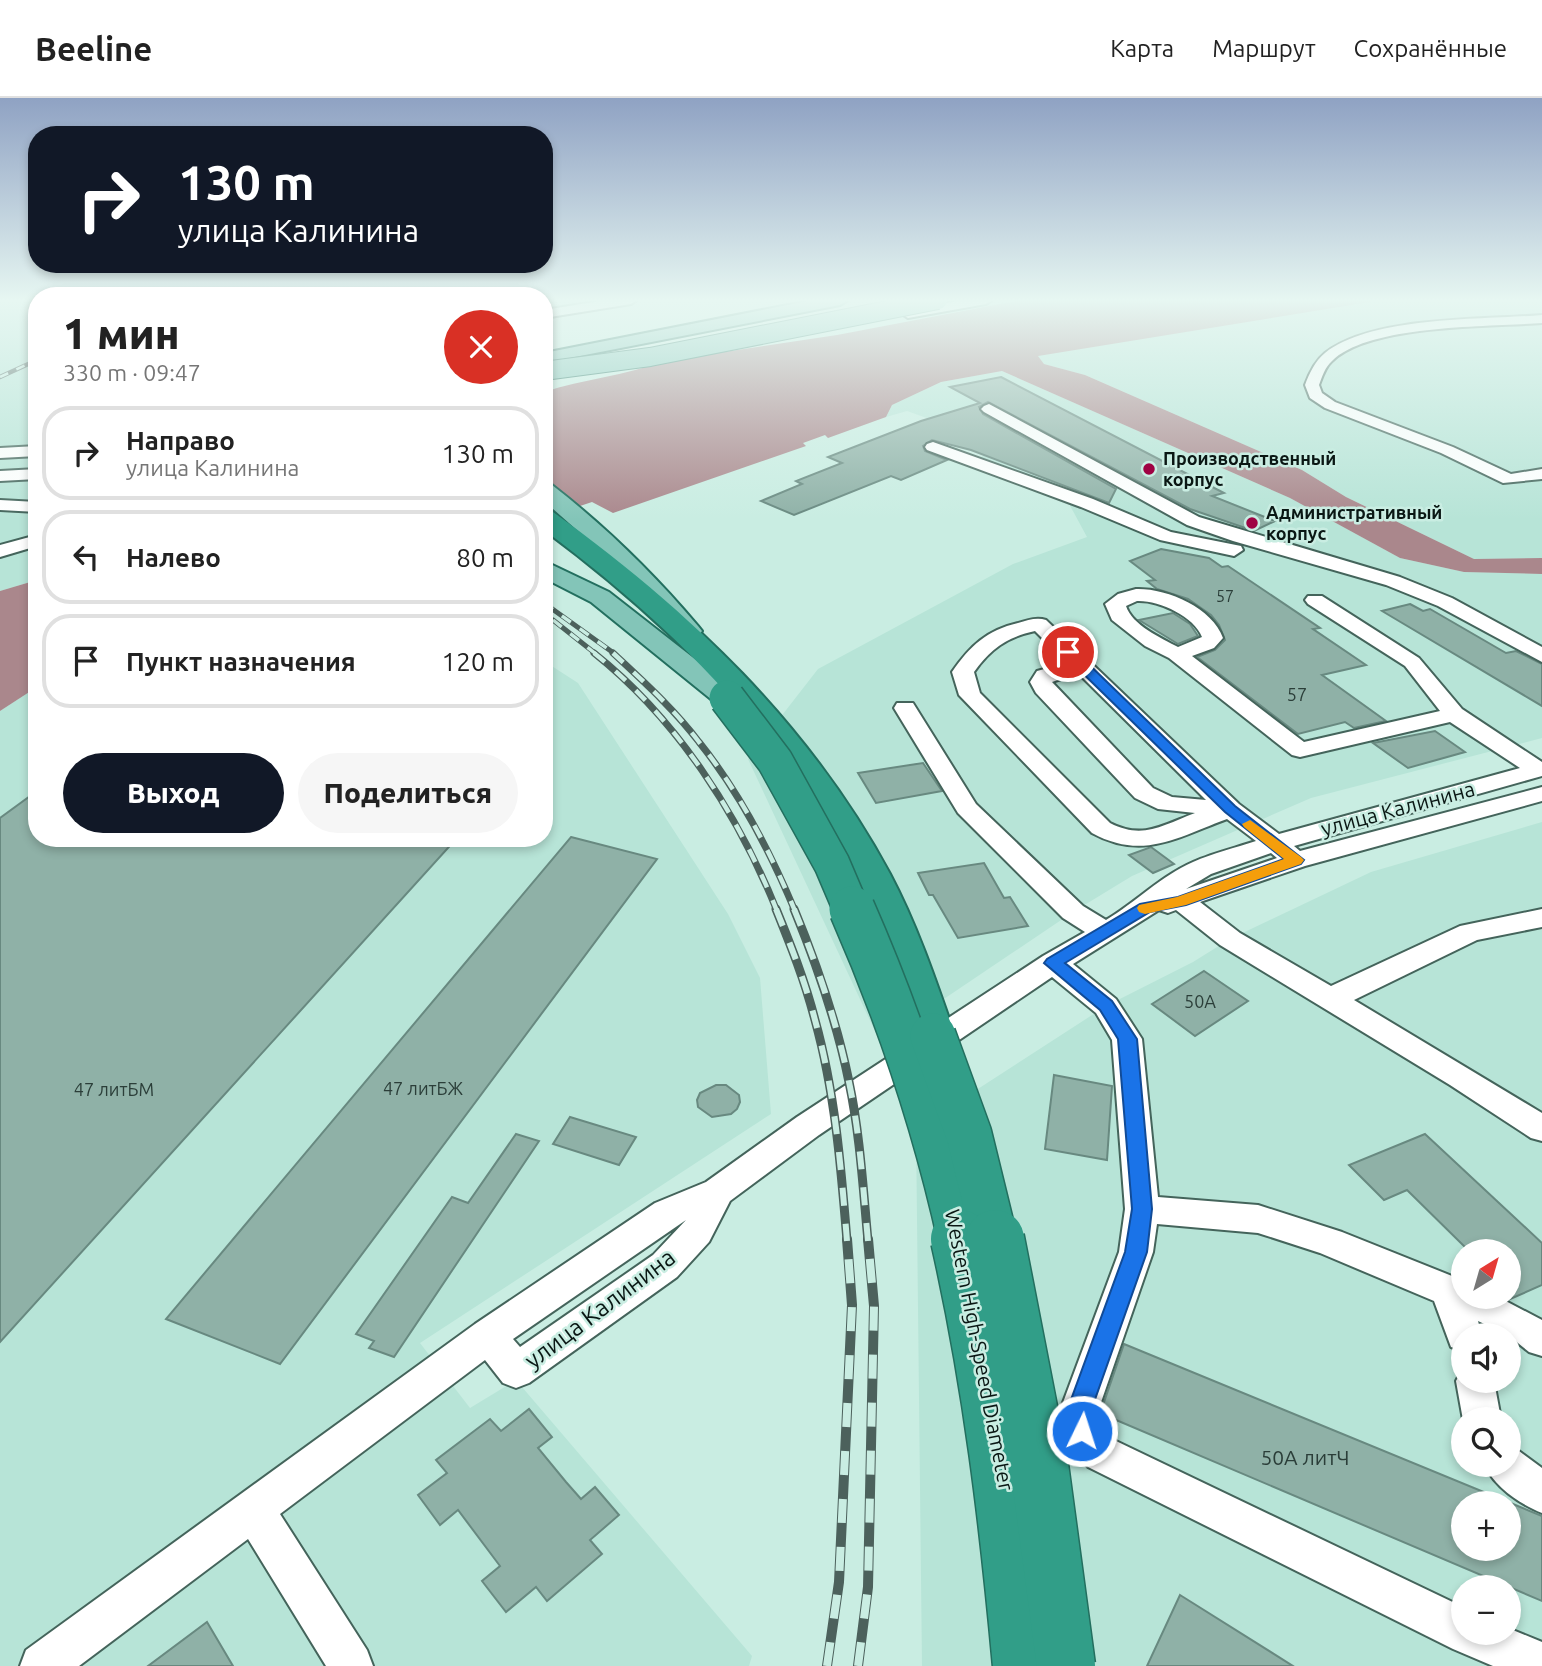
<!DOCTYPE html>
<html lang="ru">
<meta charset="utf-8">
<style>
body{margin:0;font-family:Ubuntu,sans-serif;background:#f6f6f6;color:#222;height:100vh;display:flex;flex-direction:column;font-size:26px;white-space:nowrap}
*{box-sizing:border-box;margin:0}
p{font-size:23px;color:#767676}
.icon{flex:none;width:38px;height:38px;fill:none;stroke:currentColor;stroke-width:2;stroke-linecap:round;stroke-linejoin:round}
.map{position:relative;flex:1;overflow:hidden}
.side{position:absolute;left:28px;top:189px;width:525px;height:560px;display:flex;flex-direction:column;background:#fff;border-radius:28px;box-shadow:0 4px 10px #0003}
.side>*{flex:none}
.banner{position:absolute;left:28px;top:28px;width:525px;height:147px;border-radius:28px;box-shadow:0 4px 10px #0003;background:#111827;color:#fff;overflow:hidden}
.needle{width:46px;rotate:37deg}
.buttons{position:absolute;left:1451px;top:1141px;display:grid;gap:14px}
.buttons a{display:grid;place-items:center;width:70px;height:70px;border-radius:50%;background:#fff;box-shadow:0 4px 10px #0003;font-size:35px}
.pin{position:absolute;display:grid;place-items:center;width:60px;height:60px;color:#fff;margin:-30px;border:4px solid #fff;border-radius:50%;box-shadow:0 2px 7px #0007}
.me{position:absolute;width:77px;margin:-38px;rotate:4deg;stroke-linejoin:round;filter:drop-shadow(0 0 5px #0008)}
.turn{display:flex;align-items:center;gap:24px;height:147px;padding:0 35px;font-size:32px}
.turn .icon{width:91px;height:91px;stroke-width:2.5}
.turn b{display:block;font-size:49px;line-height:60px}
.round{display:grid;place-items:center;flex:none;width:74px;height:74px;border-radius:37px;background:#f6f6f6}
.overview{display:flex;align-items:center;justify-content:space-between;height:119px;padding:0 35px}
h1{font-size:42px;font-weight:800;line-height:52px}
.action{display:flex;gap:14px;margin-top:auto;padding:14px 35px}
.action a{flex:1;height:80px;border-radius:42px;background:#111827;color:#fff;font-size:28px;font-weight:800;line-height:80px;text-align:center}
.action a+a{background:#f6f6f6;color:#222}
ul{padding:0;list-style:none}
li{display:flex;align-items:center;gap:21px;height:94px;margin:0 14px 10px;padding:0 21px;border:4px solid #e0e0e0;border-radius:28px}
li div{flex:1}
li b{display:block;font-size:26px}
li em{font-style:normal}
header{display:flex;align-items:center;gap:42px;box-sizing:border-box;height:98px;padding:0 35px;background:#fff;border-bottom:2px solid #e0e0e0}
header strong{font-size:33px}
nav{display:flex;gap:38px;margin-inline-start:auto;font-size:24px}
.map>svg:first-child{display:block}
</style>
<header>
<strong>Beeline</strong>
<nav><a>Карта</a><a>Маршрут</a><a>Сохранённые</a></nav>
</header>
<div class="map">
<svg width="1542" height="1568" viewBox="0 0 1542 1568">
<rect width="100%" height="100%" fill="#c9ede2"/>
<g fill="#b7e4d7" fill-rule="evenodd">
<polygon points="0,202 37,202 37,482 0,493"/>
<polygon points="1382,202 1542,202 1542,460 1474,461 1346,399 1302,372 1085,277 1044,266 1037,257"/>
<polygon points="1002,273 1290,400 1400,460 1464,474 1542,476 1542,640 1311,700 1132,778 1073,814 880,944 748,661 818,571 1013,466 1087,439 1067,402 968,365 1006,348 907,313 886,319 892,307 941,284"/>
<polygon points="544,563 578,585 728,816 760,880 771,1016 420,1245 470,1310 516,1282 752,1558 749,1568 0,1568 0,613 37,589 37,740 544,740"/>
<path d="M1542,724v844h-620l-6,-537 190,-123 87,-44 37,-23 141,-67zM1463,1153h45v46h-45zM1463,1237h45v46h-45zM1463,1321h45v46h-45zM1463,1405h45v46h-45zM1463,1489h45v46h-45z"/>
</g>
<g fill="#aa878c">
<path d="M1020,202h362l-344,56 6,8 41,11 217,95 44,27 128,62 68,-1v16l-78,-2 -64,-14 -110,-60 -288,-127 -61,11 -49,23 -6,12 -58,21 -3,-3 -22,8 3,3 -193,67 -21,-11 -18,6 -25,-8 -5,1v-109c39,-13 81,-16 120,-31l173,-26z"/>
<polygon points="37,482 37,589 0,613 0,493"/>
</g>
<g fill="#8fb1a7" stroke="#688980" stroke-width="2" fill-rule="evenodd">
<polygon points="1001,279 1224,395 1212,398 1275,423 1254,433 1190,411 988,304 979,309 983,316 1116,391 1109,405 971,352 932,342 923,348 925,353 947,362 901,382 891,378 794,417 761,403 802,386 796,383 842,365 828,359 921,323 980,305 950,289"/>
<polygon points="1161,451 1209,460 1222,469 1228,468 1320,530 1313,531 1366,567 1322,577 1386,623 1354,630 1345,624 1298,636 1197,559 1215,552 1225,542 1219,527 1211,517 1188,501 1157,491 1147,483 1155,482 1130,463"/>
<polygon points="1410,506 1423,513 1430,511 1506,555 1516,553 1542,566 1542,608 1382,513"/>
<polygon points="1173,515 1190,526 1198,538 1178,546 1139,522"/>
<polygon points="1435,633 1465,654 1408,670 1373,645"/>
<polygon points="923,665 942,693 876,705 858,675"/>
<polygon points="37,693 37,740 457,740 0,1244 0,720"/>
<polygon points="571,739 657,761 280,1266 166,1221"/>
<polygon points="1151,749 1174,766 1153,775 1129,757"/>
<polygon points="984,765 1004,800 1010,799 1028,828 958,840 933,797 929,797 918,775"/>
<polygon points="1204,873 1248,903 1195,938 1152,906"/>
<polygon points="1054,977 1112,988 1107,1062 1045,1051"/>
<polygon points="716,987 726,987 739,997 740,1004 737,1011 731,1016 712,1019 698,1009 697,1002 700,995"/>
<polygon points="570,1019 636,1039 619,1067 553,1046"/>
<polygon points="516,1036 539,1043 394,1259 369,1250 374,1243 356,1236 452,1099 468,1105"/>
<polygon points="1425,1036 1542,1145 1542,1187 1508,1202 1508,1153 1469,1153 1407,1092 1384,1102 1349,1067"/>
<path d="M1124,1246l418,172v85l-440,-187v-6zM1463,1405h45v46h-45z"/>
<polygon points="529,1311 552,1339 538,1350 566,1384 581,1401 595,1389 619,1417 590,1442 602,1456 547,1503 536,1489 506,1514 482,1483 500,1468 458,1412 440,1427 418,1397 447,1375 436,1362 490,1321 501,1333"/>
<polygon points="1180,1497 1293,1568 1147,1568"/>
<polygon points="207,1524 233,1568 148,1568"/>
</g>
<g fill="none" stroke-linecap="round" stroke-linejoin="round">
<g stroke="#44645b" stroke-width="4">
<g id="minor">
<polygon points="606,202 637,202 631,206 544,220 544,212"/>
<polygon points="963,202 992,202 986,206 908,220 902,216 908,212"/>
<path d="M1542,217v8c-52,4 -173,1 -210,38 -7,6 -10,16 -13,24l3,8 13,9 118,45 58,27 31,-5v10l-39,4 -62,-30 -116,-45 -15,-10 -5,-13c4,-11 10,-24 20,-32 47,-37 157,-33 217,-38z"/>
<polygon points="989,306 1199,419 1400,479 1452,500 1542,549 1542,564 1438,508 1386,487 1233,443 1187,427 984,314 981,311 984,308"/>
<polygon points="933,344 1093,401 1171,434 1241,448 1243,452 1234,458 1160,442 1081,409 927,352 925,349 927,346"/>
<polygon points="37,348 37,358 0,360 0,350"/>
<polygon points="37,371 37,381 0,383 0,373"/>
<polygon points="0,402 37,404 37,414 0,412"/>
<polygon points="37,437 37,448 0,459 0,447"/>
<path d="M1136,491c30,-1 76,18 87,49l-9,10 -22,8 112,86 136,-31 -35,-45 -97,-62 -3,-4 3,-4h14l97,62 43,51 80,53v14l-248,70 6,5 242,-64v14l-237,65 -105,36 40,31 91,53 129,-60 82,-17v18l-65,13 -123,60 188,113v28l-11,-3 -81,-53 -230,-140 -44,-35 -8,3 -9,-3 -86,54 43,35 26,40 16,158 100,8 84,27 120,48 1,17h35l44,23v36l-13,-4 -21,-17 -30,-14 4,14h-19v16l-12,-4 -17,-46 -114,-48 -62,-20 -101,-9 -4,28 -54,156 2,16 15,17 347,166v26h45v-5l34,14v24h-49l-40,-17 -365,-182c-19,-22 -25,-29 -27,-59l58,-156 6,-43 -13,-169 -16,-27 -44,-36 -233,158 -89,66 -21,41 -32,35 -148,106 -13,5 -13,-5 -18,-23 -205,154 87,136 6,16h-47l-78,-127 -169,127h-59l6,-16 449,-326 180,-121 51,-21 91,-65 246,-161 42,-24 -22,-14 -105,-105 -64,-105 3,-5h16l63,101 107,102 23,14c30,-18 55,-44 87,-58 20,-9 42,-14 63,-21l-29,-22c-49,18 -84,42 -135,14l-133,-138 -7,-23c18,-26 35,-42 66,-49 10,-3 19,-6 28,-3l193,184 40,30 241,-66 -70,-46 -150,35 -8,-2 -123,-97 -24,-12 -33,-26 -7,-16 13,-10zM1137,503c21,-1 57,15 65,36l-24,10c-17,-9 -46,-22 -52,-41zM1035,533l32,32 -30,8 -7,11 6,11 99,105 23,11 37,4c-32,12 -52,27 -85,10l-130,-130 -6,-21c16,-23 33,-35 61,-41zM1078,575l128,127 -34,-3 -19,-9 -101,-106zM1271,755l6,5 -91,31 25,-15zM686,1122l-33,35 -133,92 -7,-8z"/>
<polygon points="1463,1270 1463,1283 1494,1283 1501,1321 1463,1322 1456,1283"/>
<path d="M1508,1349l11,4 23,17v45c-22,-9 -48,-26 -57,-48h23z"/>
</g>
</g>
<g stroke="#236f5f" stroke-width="4">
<g id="major">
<polygon points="813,202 848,202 840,207 544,265 544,255"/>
<path d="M544,386l8,1c54,42 102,89 146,141l4,5 -4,5 -9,3 -9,-3 -68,-75 -68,-60z"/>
<polygon points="544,463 609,494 737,594 741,600 737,606 727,608 717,606 591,504 544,480"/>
</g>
</g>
<g stroke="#236f5f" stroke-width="4">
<path id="highway" d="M544,411l9,3c135,97 257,213 337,362 27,51 46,107 65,162l-7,11 -15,5 -15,-5 -7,-11c-17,-54 -34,-109 -58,-160 -69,-141 -185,-254 -309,-346z"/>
</g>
<use href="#minor" fill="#fff" fill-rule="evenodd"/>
<use href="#major" fill="#83c5b8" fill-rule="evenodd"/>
<use href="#highway" fill="#319e88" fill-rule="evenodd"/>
<g stroke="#4c615c" stroke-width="4.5">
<polyline id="rail-far4" points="0,279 37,262"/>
</g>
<g stroke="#4c615c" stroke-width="5">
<g id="rail-far3">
<polyline points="544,505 615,556"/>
<polyline points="553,522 596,556"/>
</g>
</g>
<g stroke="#4c615c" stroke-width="7">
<g id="rail-far2">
<path d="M594,555c83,66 144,161 183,258"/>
<path d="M613,555c30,28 61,56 86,89 41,51 71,109 96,169"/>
</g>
</g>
<g stroke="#4c615c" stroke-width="9">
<g id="rail-far1">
<path d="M776,811c15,37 29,72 39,111 20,72 26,147 32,221"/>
<path d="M794,811c23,56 43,113 55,173 11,52 14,106 19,159"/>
</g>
</g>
<g stroke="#4c615c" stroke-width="10">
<g id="rail">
<polyline points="827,1568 839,1484 852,1207 847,1141"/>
<polyline points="858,1568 868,1489 874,1208 868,1141"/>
</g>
</g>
<use href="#rail-far4" stroke="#c9ede2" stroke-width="2.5" stroke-dasharray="9" stroke-linecap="butt"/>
<use href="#rail-far3" stroke="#c9ede2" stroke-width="3.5" stroke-dasharray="11" stroke-linecap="butt"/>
<use href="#rail-far2" stroke="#c9ede2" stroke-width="4.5" stroke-dasharray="14" stroke-linecap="butt"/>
<use href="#rail-far1" stroke="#c9ede2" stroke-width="6" stroke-dasharray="18" stroke-linecap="butt"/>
<use href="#rail" stroke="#c9ede2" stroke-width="8" stroke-dasharray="24" stroke-linecap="butt"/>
<g stroke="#236f5f" stroke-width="20" stroke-linecap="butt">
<polyline id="major-bridge" points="544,273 650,259 938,202"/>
</g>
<g stroke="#236f5f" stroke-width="38" stroke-linecap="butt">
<polyline id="highway-bridge-far2" points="727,600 775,663 832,766 852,813"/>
</g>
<g stroke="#236f5f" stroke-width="48" stroke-linecap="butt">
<g id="highway-bridge-far1">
<path d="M852,811c47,107 84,218 109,332"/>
<polyline points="933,938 969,1037 995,1143"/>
</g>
</g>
<g stroke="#236f5f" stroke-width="61" stroke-linecap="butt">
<g id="highway-bridge">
<path d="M960,1141c32,141 49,283 62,427"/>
<polyline points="995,1141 1039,1367 1066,1568"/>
</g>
</g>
<use href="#major-bridge" stroke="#83c5b8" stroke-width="18"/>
<use href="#highway-bridge-far2" stroke="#319e88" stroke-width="35"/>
<use href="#highway-bridge-far1" stroke="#319e88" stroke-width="45"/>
<use href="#highway-bridge" stroke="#319e88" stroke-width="58"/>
</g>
<linearGradient id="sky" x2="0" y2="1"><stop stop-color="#8fa2c3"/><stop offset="0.48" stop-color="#e7f7f2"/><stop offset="1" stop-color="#e7f7f2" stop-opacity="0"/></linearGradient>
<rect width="1542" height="422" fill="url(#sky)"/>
<polygon fill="#1a73e8" stroke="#114b97" stroke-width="2" points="1068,550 1073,551 1235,708 1304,762 1301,766 1186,807 1150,814 1065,865 1112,903 1137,941 1152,1111 1147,1154 1092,1310 1094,1333 1090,1341 1082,1344 1073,1341 1070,1333 1068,1310 1125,1154 1132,1111 1118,941 1100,912 1044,865 1047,861 1140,806 1178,799 1284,761 1225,714 1064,557 1062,554"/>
<polygon fill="#f59e0b" points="1250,722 1301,759 1304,762 1301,766 1186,807 1145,816 1139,814 1137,810 1139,807 1177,799 1284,761 1244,729 1242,726"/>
<g fill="#9f0243" stroke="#c9ede2" stroke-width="2.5">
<circle cx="1149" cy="371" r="7"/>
<circle cx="1252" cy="425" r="7"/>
</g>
<g text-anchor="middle" stroke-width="5" stroke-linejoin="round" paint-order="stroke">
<g font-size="16" fill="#2b3e39">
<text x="1225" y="504">57</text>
</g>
<g font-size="18" font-weight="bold" fill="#0a1714" stroke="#c9ede2" text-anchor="start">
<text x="1163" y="367">Производственный<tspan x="1163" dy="21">корпус</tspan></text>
<text x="1266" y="421">Административный<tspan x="1266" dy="21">корпус</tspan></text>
</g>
<g font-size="18" fill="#2b3e39">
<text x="1297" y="603">57</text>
<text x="1200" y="910">50А</text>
<text x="423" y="997">47 литБЖ</text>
<text x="114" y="998">47 литБМ</text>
</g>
<g font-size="21" fill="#0a1714" stroke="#c9ede2">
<text transform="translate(1398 711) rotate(-15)" y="7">улица Калинина</text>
<text transform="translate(979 1252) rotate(79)" y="7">Western High-Speed Diameter</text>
</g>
<g font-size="21" fill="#2b3e39">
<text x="1305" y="1367">50А литЧ</text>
</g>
<g font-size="24" fill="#0a1714" stroke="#c9ede2">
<text transform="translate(600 1211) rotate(-37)" y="8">улица Калинина</text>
</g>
</g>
</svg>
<div class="buttons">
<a><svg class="needle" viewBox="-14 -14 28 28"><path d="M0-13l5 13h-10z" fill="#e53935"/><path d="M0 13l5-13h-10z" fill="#767676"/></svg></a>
<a><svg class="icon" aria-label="sound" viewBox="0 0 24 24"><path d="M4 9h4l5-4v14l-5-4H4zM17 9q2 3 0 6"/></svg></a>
<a><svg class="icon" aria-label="search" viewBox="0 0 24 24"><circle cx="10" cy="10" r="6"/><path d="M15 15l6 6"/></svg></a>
<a>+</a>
<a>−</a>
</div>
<div class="pin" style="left:1068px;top:554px;background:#d93025"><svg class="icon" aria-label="arrive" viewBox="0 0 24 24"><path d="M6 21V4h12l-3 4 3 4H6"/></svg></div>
<svg class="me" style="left:1082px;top:1333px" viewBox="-20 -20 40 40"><circle r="17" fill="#1a73e8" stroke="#fff" stroke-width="3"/><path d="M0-11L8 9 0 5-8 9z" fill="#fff"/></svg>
<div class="banner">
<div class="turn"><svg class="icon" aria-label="right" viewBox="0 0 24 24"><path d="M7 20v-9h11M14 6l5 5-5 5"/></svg><div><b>130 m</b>улица Калинина</div></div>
</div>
<section class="side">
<div class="overview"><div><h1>1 мин</h1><p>330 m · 09:47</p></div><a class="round" style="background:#d93025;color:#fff"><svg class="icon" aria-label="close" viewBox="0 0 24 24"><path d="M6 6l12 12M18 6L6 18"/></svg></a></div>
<ul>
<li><svg class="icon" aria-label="right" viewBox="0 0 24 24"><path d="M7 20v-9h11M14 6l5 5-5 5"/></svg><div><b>Направо</b><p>улица Калинина</p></div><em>130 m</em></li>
<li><svg class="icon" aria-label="left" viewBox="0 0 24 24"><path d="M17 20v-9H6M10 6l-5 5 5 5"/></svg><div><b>Налево</b></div><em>80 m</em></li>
<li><svg class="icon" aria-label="arrive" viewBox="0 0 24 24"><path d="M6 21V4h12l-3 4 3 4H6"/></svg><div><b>Пункт назначения</b></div><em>120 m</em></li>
</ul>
<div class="action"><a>Выход</a><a>Поделиться</a></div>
</section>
</div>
